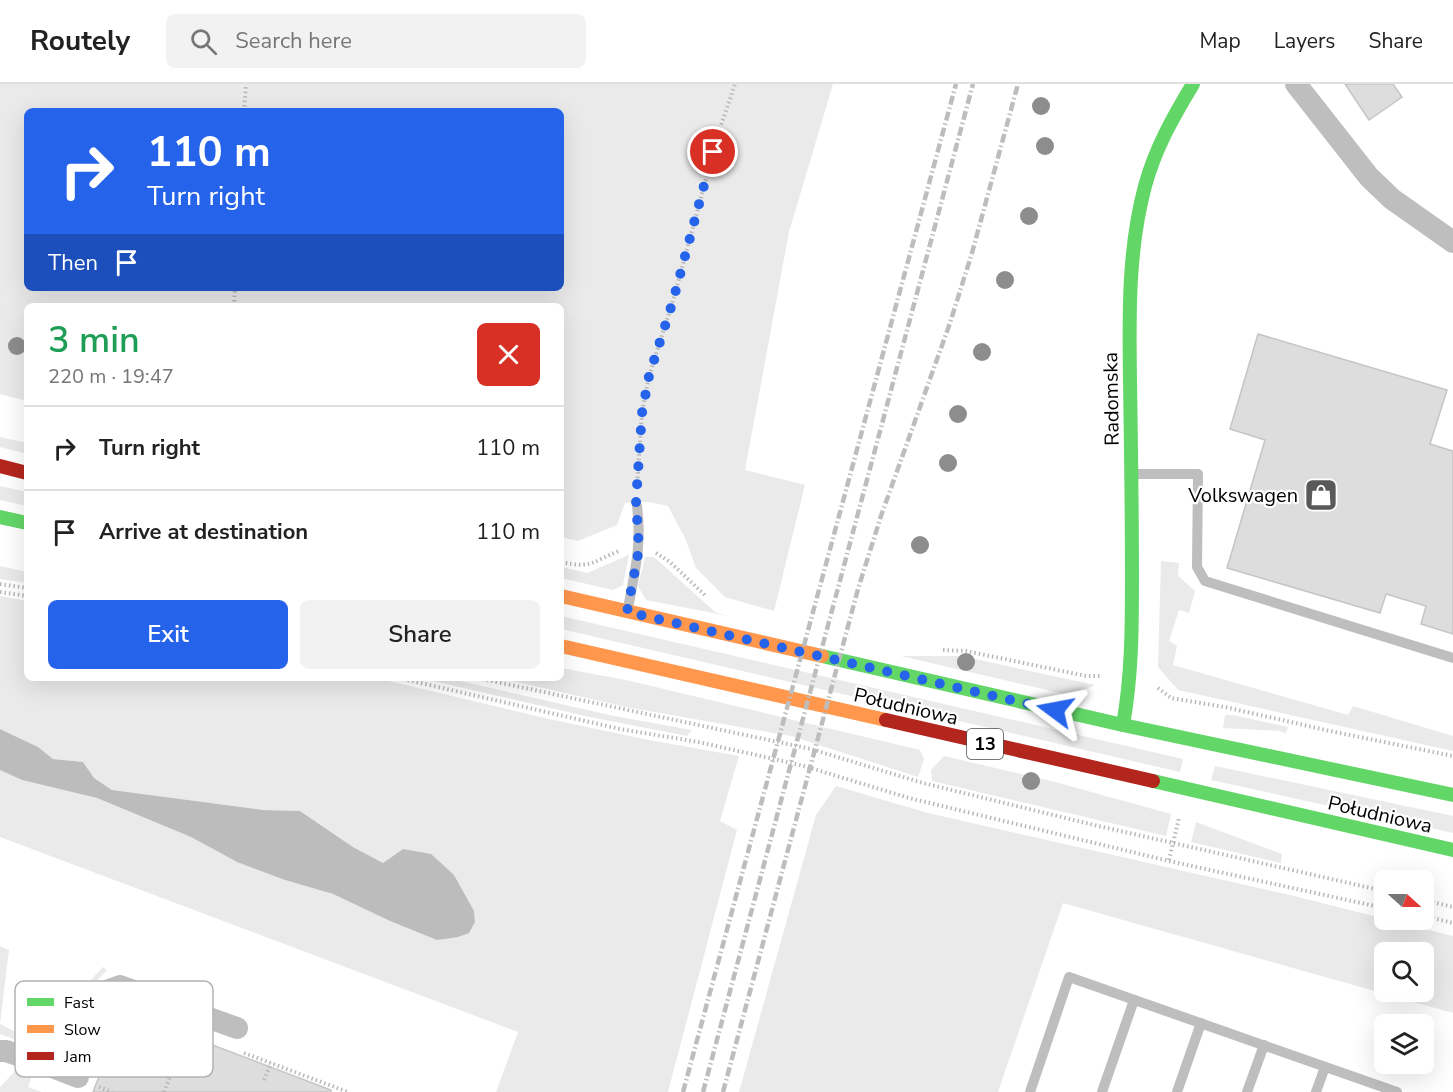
<!DOCTYPE html>
<meta charset="utf-8">
<style>
body{margin:0;font-family:"Nunito Sans",sans-serif;background:#f2f2f2;color:#222;height:100vh;display:flex;flex-direction:column;font-size:22px;white-space:nowrap}
*{box-sizing:border-box;margin:0}
p{font-size:20px;color:#767676}
.icon{flex:none;width:33px;height:33px;fill:none;stroke:currentColor;stroke-width:2;stroke-linecap:round;stroke-linejoin:round}
.map{position:relative;flex:1;overflow:hidden}
.drawer{position:absolute;left:24px;top:219px;width:540px;height:378px;display:flex;flex-direction:column;background:#fff;border-radius:9px;box-shadow:0 6px 24px #0002}
.drawer>*{flex:none}
.banner{position:absolute;left:24px;top:24px;width:540px;height:183px;border-radius:9px;box-shadow:0 6px 24px #0002;background:#2563eb;color:#fff;overflow:hidden}
.needle{width:39px;rotate:111deg}
.fabs{position:absolute;left:1374px;top:786px;display:grid;gap:12px}
.fabs a{display:grid;place-items:center;width:60px;height:60px;border-radius:9px;background:#fff;box-shadow:0 6px 24px #0002;font-size:30px}
.pin{position:absolute;display:grid;place-items:center;width:51px;height:51px;color:#fff;margin:-26px;border:3px solid #fff;border-radius:50%;box-shadow:0 2px 6px #0007}
.me{position:absolute;width:66px;margin:-33px;rotate:283deg;stroke-linejoin:round;filter:drop-shadow(0 0 4px #0008)}
.turn{display:flex;align-items:center;gap:21px;height:126px;padding:0 24px;font-size:27px}
.turn .icon{width:78px;height:78px;stroke-width:2.5}
.turn b{display:block;font-size:42px;line-height:51px}
.then{display:flex;align-items:center;height:57px;padding:0 24px;background:#0003;gap:12px;font-size:22px}
.round{display:grid;place-items:center;flex:none;width:63px;height:63px;border-radius:9px;background:#f2f2f2}
.summary{display:flex;align-items:center;justify-content:space-between;height:102px;padding:0 24px}
h1{font-size:36px;font-weight:600;line-height:45px;color:#1e9e55}
.primary-button{display:flex;gap:12px;margin-top:auto;padding:12px 24px}
.primary-button a{flex:1;height:69px;border-radius:9px;background:#2563eb;color:#fff;font-size:24px;font-weight:600;line-height:69px;text-align:center}
.primary-button a+a{background:#f2f2f2;color:#222}
ul{padding:0;list-style:none}
li{display:flex;align-items:center;gap:18px;height:84px;padding:0 24px;border-top:2px solid #e0e0e0}
li div{flex:1}
li b{display:block;font-size:22px}
li em{font-style:normal}
header{display:flex;align-items:center;gap:36px;box-sizing:border-box;height:84px;padding:0 30px;background:#fff;border-bottom:2px solid #e0e0e0}
header strong{font-size:28px}
nav{display:flex;gap:33px;margin-inline-start:auto;font-size:21px}
.search{width:420px;height:54px;background:#f2f2f2;display:flex;align-items:center;gap:15px;box-sizing:border-box;padding:0 21px;border-radius:9px;color:#767676;font-size:22px}
.map>svg:first-child{display:block}
</style>
<header>
<strong>Routely</strong>
<div class="search"><svg class="icon" aria-label="search" viewBox="0 0 24 24"><circle cx="10" cy="10" r="6"/><path d="M15 15l6 6"/></svg>Search here</div>
<nav><a>Map</a><a>Layers</a><a>Share</a></nav>
</header>
<div class="map">
<svg width="1453" height="1008" viewBox="0 0 1453 1008">
<rect width="100%" height="100%" fill="#fff"/>
<g fill="#eaeaea" fill-rule="evenodd">
<path d="M0,0h833l-44,148 -44,238 60,15 -31,126 -49,-14 -29,-29 -11,-30 -17,-32 -20,-4 -23,1 -8,22 -39,16 -17,-4v-231h-534v95l-27,-7zM27,27h534v177h-534z"/>
<polygon points="0,353 27,359 27,370 0,363"/>
<polygon points="0,402 27,408 27,422 0,416"/>
<polygon points="629,471 623,501 613,506 561,494 561,483 587,489"/>
<polygon points="645,473 654,473 715,528 729,532 646,516 638,502"/>
<polygon points="1161,477 1179,479 1178,492 1195,507 1189,529 1179,526 1169,557 1177,562 1173,581 1348,631 1353,622 1453,652 1453,667 1178,606 1158,583"/>
<polygon points="0,482 27,488 27,499 0,495"/>
<polygon points="0,512 27,517 27,594 376,594 549,635 649,656 739,672 720,737 737,746 668,1008 496,1008 518,948 0,753 0,686 22,696 97,714 191,753 237,778 285,796 333,810 390,837 438,856 475,838 474,828 454,791 403,765 383,779 353,763 300,727 263,726 112,706 94,694 83,678 53,675 38,663 0,645"/>
<polygon points="561,532 1183,675 1180,688 561,545"/>
<polygon points="901,572 961,572 1095,601 1080,608 1064,610"/>
<polygon points="561,584 626,596 920,666 924,675 918,693 791,652 626,623 499,594 561,594"/>
<polygon points="420,594 447,594 614,632 692,646 687,652 585,632"/>
<polygon points="1225,631 1233,631 1288,643 1286,649 1280,647 1223,644"/>
<polygon points="944,672 1055,698 1171,730 1166,752 932,697 931,686"/>
<polygon points="1215,682 1453,732 1453,749 1211,696"/>
<path d="M836,702l92,27 362,82 163,41v77l-390,-110 -65,189h-259l77,-277zM1384,868h40v40h-40z"/>
<polygon points="1196,738 1282,770 1281,779 1191,758"/>
<polygon points="0,862 9,866 0,940 33,957 103,883 107,886 35,963 0,950"/>
<polygon points="19,983 33,989 28,1003 42,1008 0,1008 0,1003"/>
</g>
<polygon fill="#bcbcbc" points="0,645 38,663 53,675 83,678 94,694 112,706 263,726 300,727 353,763 383,779 403,765 431,770 454,791 474,827 475,838 469,849 458,853 437,856 390,837 333,810 285,796 237,778 191,753 97,714 22,696 0,686"/>
<g fill="#ddd" stroke="#c5c5c5" stroke-width="1.5">
<polygon points="1345,0 1393,0 1402,13 1369,36"/>
<polygon points="1258,250 1447,306 1430,360 1453,367 1453,550 1421,540 1426,522 1386,510 1380,529 1227,484 1265,356 1230,345"/>
<polygon points="127,919 184,940 181,949 331,1006 331,1008 93,1008"/>
</g>
<g fill="none" stroke-linecap="round" stroke-linejoin="round">
<g stroke="#b8b8b8" stroke-width="4" stroke-dasharray="1.5 3" stroke-linecap="butt">
<polyline points="244,27 246,0"/>
<polyline points="234,222 235,204"/>
<polyline points="637,403 642,329 649,292 673,217 719,47 735,0"/>
<polyline points="656,469 670,478 707,513"/>
<path d="M561,478c31,7 32,-1 58,-11"/>
<polyline points="0,500 27,504"/>
<polyline points="0,508 27,512"/>
<polyline points="943,566 966,567 1086,592 1101,592"/>
<polyline points="399,594 620,645 698,658 765,673 804,682 909,714 1169,777 1384,824"/>
<polyline points="478,594 811,665 923,699 1094,741 1384,807"/>
<polyline points="1158,604 1171,614 1225,623 1330,647 1453,672"/>
<polyline points="1169,776 1179,734"/>
<polyline points="1424,816 1453,823"/>
<polyline points="1424,832 1453,839"/>
<polyline points="181,966 186,951"/>
<polyline points="244,969 348,1008"/>
<polyline points="264,996 271,979"/>
<polyline points="99,1003 112,1008"/>
<polyline points="164,1008 170,993"/>
</g>
<g stroke="#bebebe" stroke-width="10">
<polyline points="1135,390 1198,390 1197,483 1205,497 1453,574"/>
<path d="M628,524c7,-37 14,-64 9,-102"/>
<polyline points="1030,1008 1069,893 1397,1008"/>
<polyline points="1102,1008 1134,916"/>
<polyline points="1177,1008 1201,939"/>
<polyline points="1247,1008 1264,961"/>
<polyline points="1316,1008 1325,983"/>
</g>
<g stroke="#bebebe" stroke-width="22">
<polyline points="1296,0 1369,93 1392,115 1453,158"/>
<polyline points="0,967 6,967 47,981 106,907 120,902 237,944"/>
<polyline points="47,981 78,993"/>
</g>
<g stroke="#63d668" stroke-width="14">
<polyline points="0,433 27,439"/>
<polyline points="822,572 1123,641 1453,711"/>
<path d="M1123,641c9,-50 9,-99 9,-149 0,-65 -1,-130 -2,-196 -1,-64 -2,-131 15,-194 10,-37 28,-69 48,-102"/>
<polyline points="1153,697 1453,766"/>
</g>
<g stroke="#ff974d" stroke-width="14">
<polyline points="561,512 822,572"/>
<polyline points="561,562 886,636"/>
</g>
<g stroke="#b3261e" stroke-width="14">
<polyline points="0,382 27,389"/>
<polyline points="886,636 1153,697"/>
</g>
<g stroke="#bdbdbd" stroke-width="4.5" stroke-dasharray="9 3 1.5 3" stroke-linecap="butt">
<polyline points="683,1008 956,0"/>
<polyline points="703,1008 973,0"/>
<polyline points="723,1008 858,505 881,432 950,239 972,169 1018,0"/>
</g>
</g>
<g fill="#8d8d8d">
<circle cx="1041" cy="22" r="9"/>
<circle cx="1045" cy="62" r="9"/>
<circle cx="1029" cy="132" r="9"/>
<circle cx="1005" cy="196" r="9"/>
<circle cx="17" cy="262" r="9"/>
<circle cx="982" cy="268" r="9"/>
<circle cx="958" cy="330" r="9"/>
<circle cx="948" cy="379" r="9"/>
<circle cx="920" cy="461" r="9"/>
<circle cx="966" cy="578" r="9"/>
<circle cx="1031" cy="697" r="9"/>
</g>
<g fill="none" stroke-linecap="round" stroke-linejoin="round">
<polyline stroke="#2563eb" stroke-width="10" stroke-dasharray="0 18" points="713,68 673,217 649,292 642,329 636,417 639,465 627,528 1055,626"/>
</g>
<defs>
<g id="shop-square" transform="scale(1.725)"><rect x="-9" y="-9" width="18" height="18" rx="4" fill="#595959" stroke="#fff"/><path d="M-5-2.5h2.3a2.7 3.5 0 0 1 5.4 0H5L5.5 6h-11ZM-1.5-2.5h3a1.5 2.3 0 0 0-3 0Z" fill="#fff"/></g>
</defs>
<g fill-rule="evenodd">
<use href="#shop-square" x="1321" y="411"/>
</g>
<g text-anchor="middle" stroke-width="4.5" stroke-linejoin="round" paint-order="stroke">
<rect fill="#fff" stroke="#4c4c4c" stroke-width="1.5" x="967" y="645" width="36" height="30" rx="4.5"/>
<g font-size="18" font-weight="bold" fill="#000">
<text x="985" y="666">13</text>
</g>
<g font-size="20" fill="#000" stroke="#fff">
<text transform="translate(1111 315) rotate(-91)" y="7">Radomska</text>
<text transform="translate(906 622) rotate(13)" y="7">Południowa</text>
<text transform="translate(1380 730) rotate(13)" y="7">Południowa</text>
</g>
<g font-size="20" fill="#000" stroke="#fff" text-anchor="end">
<text x="1298" y="418">Volkswagen</text>
</g>
</g>
<rect x="15" y="897" width="198" height="96" rx="9" fill="#fff" stroke="#b2b2b2" stroke-width="1.5"/>
<rect x="27" y="914" width="27" height="8" fill="#63d668"/>
<rect x="27" y="941" width="27" height="8" fill="#ff974d"/>
<rect x="27" y="968" width="27" height="8" fill="#b3261e"/>
<g font-size="16" fill="#000">
<text x="64" y="924">Fast</text>
<text x="64" y="951">Slow</text>
<text x="64" y="978">Jam</text>
</g>
</svg>
<div class="fabs">
<a><svg class="needle" viewBox="-14 -14 28 28"><path d="M0-13l5 13h-10z" fill="#e53935"/><path d="M0 13l5-13h-10z" fill="#767676"/></svg></a>
<a><svg class="icon" aria-label="search" viewBox="0 0 24 24"><circle cx="10" cy="10" r="6"/><path d="M15 15l6 6"/></svg></a>
<a><svg class="icon" aria-label="layers" viewBox="0 0 24 24"><path d="M12 4l9 5-9 5-9-5zM3 14l9 5 9-5"/></svg></a>
</div>
<div class="pin" style="left:713px;top:68px;background:#d93025"><svg class="icon" aria-label="arrive" viewBox="0 0 24 24"><path d="M6 21V4h12l-3 4 3 4H6"/></svg></div>
<svg class="me" style="left:1055px;top:626px" viewBox="-20 -20 40 40"><path d="M0-17L14 15 0 8-14 15z" fill="#2563eb" stroke="#fff" stroke-width="4"/></svg>
<div class="banner">
<div class="turn"><svg class="icon" aria-label="right" viewBox="0 0 24 24"><path d="M7 20v-9h11M14 6l5 5-5 5"/></svg><div><b>110 m</b>Turn right</div></div>
<div class="then">Then<svg class="icon" aria-label="arrive" viewBox="0 0 24 24"><path d="M6 21V4h12l-3 4 3 4H6"/></svg></div>
</div>
<section class="drawer">
<div class="summary"><div><h1>3 min</h1><p>220 m · 19:47</p></div><a class="round" style="background:#d93025;color:#fff"><svg class="icon" aria-label="close" viewBox="0 0 24 24"><path d="M6 6l12 12M18 6L6 18"/></svg></a></div>
<ul>
<li><svg class="icon" aria-label="right" viewBox="0 0 24 24"><path d="M7 20v-9h11M14 6l5 5-5 5"/></svg><div><b>Turn right</b></div><em>110 m</em></li>
<li><svg class="icon" aria-label="arrive" viewBox="0 0 24 24"><path d="M6 21V4h12l-3 4 3 4H6"/></svg><div><b>Arrive at destination</b></div><em>110 m</em></li>
</ul>
<div class="primary-button"><a>Exit</a><a>Share</a></div>
</section>
</div>
